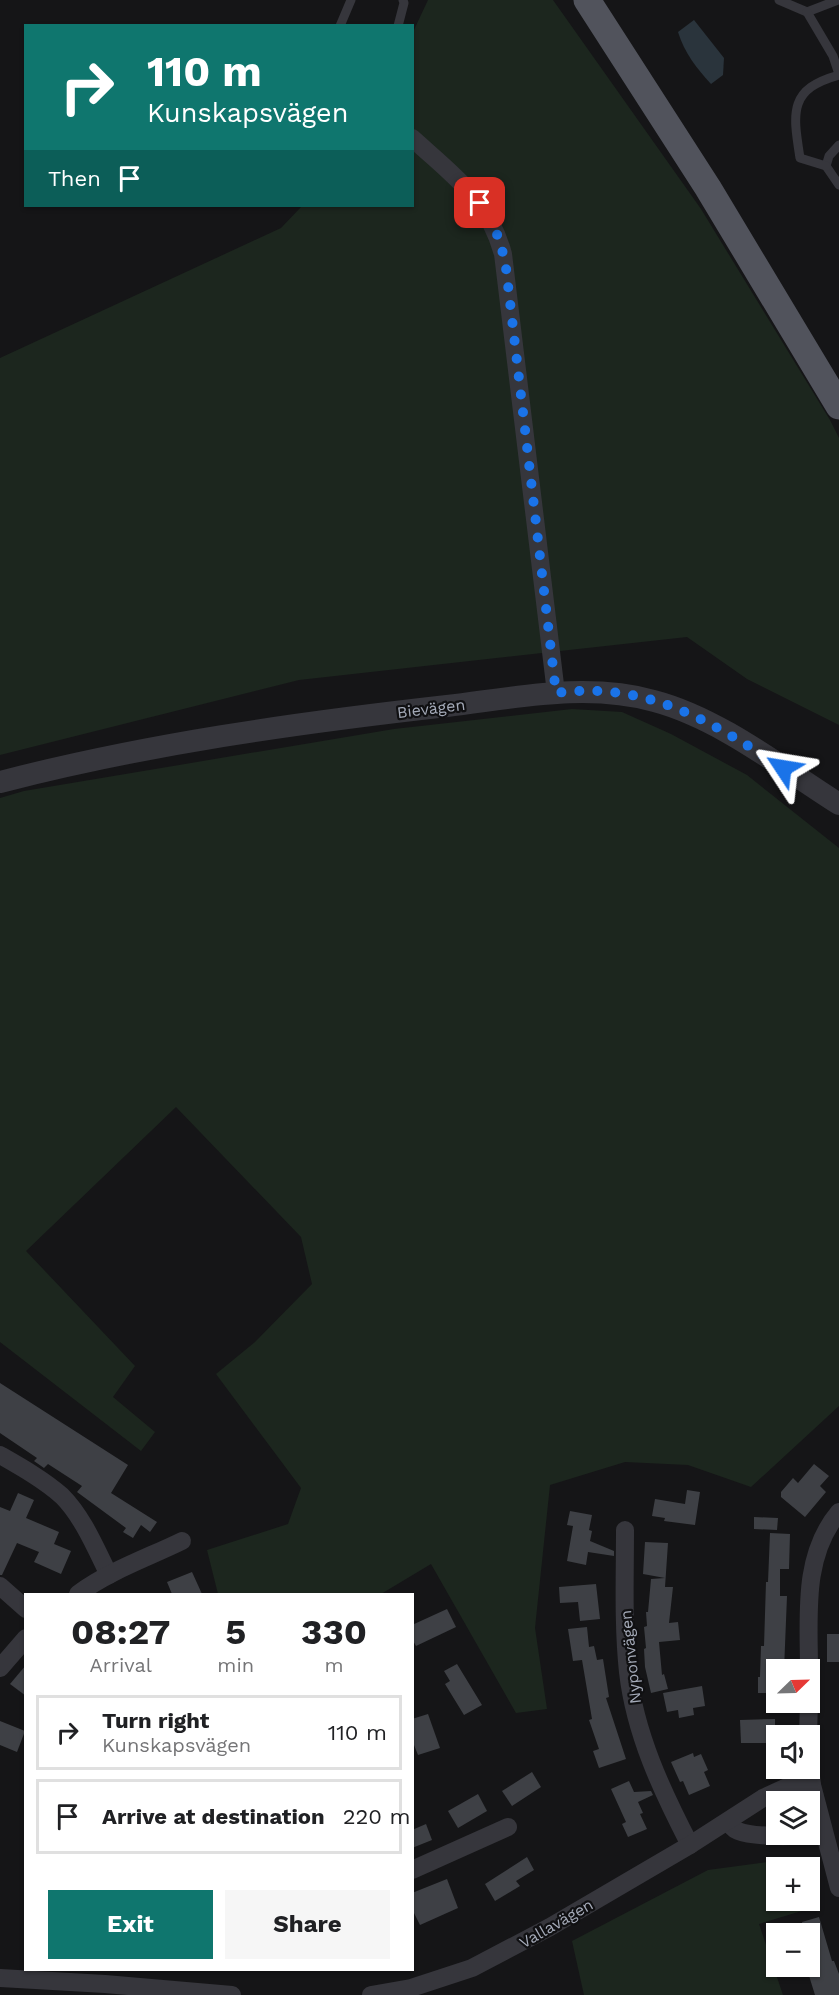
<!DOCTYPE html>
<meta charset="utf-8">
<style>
body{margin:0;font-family:"Work Sans",sans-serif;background:#f6f6f6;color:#202124;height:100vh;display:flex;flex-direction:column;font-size:22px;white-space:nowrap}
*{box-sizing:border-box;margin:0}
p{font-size:20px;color:#757577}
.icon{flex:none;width:33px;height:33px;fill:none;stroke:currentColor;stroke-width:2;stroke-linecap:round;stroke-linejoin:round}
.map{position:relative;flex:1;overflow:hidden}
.side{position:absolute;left:24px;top:1593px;width:390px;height:378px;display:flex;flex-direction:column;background:#fff;border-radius:0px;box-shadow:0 2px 4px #0004}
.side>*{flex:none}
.top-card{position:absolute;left:24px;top:24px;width:390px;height:183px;border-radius:0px;box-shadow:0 2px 4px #0004;background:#0f766e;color:#fff;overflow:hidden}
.needle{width:39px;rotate:67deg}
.buttons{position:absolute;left:766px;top:1659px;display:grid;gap:12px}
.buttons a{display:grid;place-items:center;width:54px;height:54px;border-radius:0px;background:#fff;box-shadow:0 2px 4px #0004;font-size:30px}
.pin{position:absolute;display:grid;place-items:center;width:51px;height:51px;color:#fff;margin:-26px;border-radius:12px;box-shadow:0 3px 9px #0006}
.me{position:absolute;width:66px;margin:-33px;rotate:303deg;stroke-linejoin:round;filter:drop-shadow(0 0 4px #0008)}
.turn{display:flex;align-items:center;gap:21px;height:126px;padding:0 24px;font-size:27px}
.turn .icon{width:78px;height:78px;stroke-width:2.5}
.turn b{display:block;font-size:42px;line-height:51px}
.then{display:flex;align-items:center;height:57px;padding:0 24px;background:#0003;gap:12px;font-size:22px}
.eta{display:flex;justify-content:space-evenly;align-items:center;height:102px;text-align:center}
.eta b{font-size:36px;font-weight:700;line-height:42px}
.action{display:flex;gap:12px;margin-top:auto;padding:12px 24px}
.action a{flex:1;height:69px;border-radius:0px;background:#0f766e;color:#fff;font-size:24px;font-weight:700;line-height:69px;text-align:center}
.action a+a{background:#f6f6f6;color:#202124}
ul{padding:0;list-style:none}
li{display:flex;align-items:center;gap:18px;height:75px;margin:0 12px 9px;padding:0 12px;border:3px solid #e0e0e0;border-radius:0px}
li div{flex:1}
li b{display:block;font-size:22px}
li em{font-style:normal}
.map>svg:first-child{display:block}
</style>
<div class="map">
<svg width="839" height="1995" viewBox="0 0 839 1995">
<rect width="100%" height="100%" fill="#151517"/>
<g fill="#1c261e">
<polygon points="428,0 553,0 701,209 830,420 839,438 839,725 747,679 687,637 299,680 0,755 0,358 281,228 302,206 412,206 413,32"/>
<polygon points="572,709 622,712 671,734 747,775 839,848 839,1406 751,1487 688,1465 625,1462 550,1485 535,1628 547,1709 516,1713 431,1564 381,1594 218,1594 207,1550 288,1524 301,1488 216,1374 255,1342 312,1284 301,1237 176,1107 26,1251 135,1366 113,1397 155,1432 141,1451 0,1342 0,798 24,791 394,729"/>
<polygon points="804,1857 807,1867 777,1868 777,1900 810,1900 810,1878 818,1906 759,1924 783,1995 584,1995 572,1941 708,1870"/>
</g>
<path fill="#2a343c" d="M694,20l30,38 -1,17 -12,9c-14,-15 -27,-32 -33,-52z"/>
<g fill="#3e4045">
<polygon points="0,1383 128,1465 111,1493 157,1522 150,1532 141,1525 133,1538 123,1532 126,1528 77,1492 82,1486 48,1464 44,1468 34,1461 37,1458 0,1433"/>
<polygon points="814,1464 829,1476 820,1486 826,1492 805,1517 781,1497 781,1492 793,1478 798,1483"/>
<polygon points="687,1490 700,1492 695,1525 664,1521 665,1518 652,1516 655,1499 685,1504"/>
<polygon points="18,1493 34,1500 26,1518 59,1532 54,1544 71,1551 61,1574 34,1562 39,1552 17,1543 2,1575 0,1575 0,1507 10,1511"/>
<polygon points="570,1511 592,1515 589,1530 592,1531 590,1541 614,1551 614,1556 588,1552 586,1565 567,1561 573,1526 567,1525"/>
<polygon points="754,1517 778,1518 777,1530 754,1529"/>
<polygon points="770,1533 790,1534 789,1569 780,1569 780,1596 787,1596 784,1670 777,1670 777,1693 758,1693 758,1677 760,1677 761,1646 764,1646 766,1582 768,1582"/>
<polygon points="645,1542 668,1543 665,1587 673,1587 669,1623 678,1622 680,1640 659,1642 662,1675 664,1674 668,1689 651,1693 645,1667 644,1649 646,1648 644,1627 647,1626 646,1612 648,1612 651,1579 665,1578 643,1574"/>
<polygon points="192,1572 202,1594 172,1594 167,1582"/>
<polygon points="596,1584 600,1619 580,1621 578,1602 560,1603 559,1587"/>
<polygon points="447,1609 456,1627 416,1646 412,1639 412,1625"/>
<polygon points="587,1627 589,1647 594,1646 597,1660 603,1659 609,1697 606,1698 626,1759 599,1768 593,1751 599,1749 589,1720 592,1719 582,1660 573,1661 568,1629"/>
<rect x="827" y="1634" width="12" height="28"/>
<polygon points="457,1664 482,1705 464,1715 445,1684 450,1681 444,1671"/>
<polygon points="26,1665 26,1696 10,1684"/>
<polygon points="702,1686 705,1706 693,1708 694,1715 679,1718 678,1710 667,1712 663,1693"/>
<polygon points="428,1714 440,1748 418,1755 412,1740 412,1719"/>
<polygon points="775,1719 775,1743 741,1743 740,1720"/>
<polygon points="0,1721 25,1731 17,1752 0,1745"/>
<polygon points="693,1753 694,1757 701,1754 708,1770 704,1772 710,1786 689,1795 683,1781 680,1782 671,1762"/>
<polygon points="532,1772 541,1787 512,1806 502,1791"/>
<polygon points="629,1781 634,1792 651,1791 653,1795 638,1802 643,1813 640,1814 647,1829 628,1837 622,1824 626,1822 611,1789"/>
<polygon points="478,1794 487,1811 458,1828 448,1811"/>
<polygon points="426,1824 432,1840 412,1848 412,1830"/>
<polygon points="527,1857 534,1870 516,1881 520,1886 495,1901 485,1884"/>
<polygon points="447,1879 458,1908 420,1925 412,1909 412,1893"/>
<polygon points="819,1917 832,1961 834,1961 839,1974 839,1995 815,1995 806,1966 810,1966 810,1934 805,1934 802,1922"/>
</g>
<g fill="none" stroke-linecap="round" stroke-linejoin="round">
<g stroke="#36363c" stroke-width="9">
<polyline points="779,0 807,12 838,0"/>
<polyline points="807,12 833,56 839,74"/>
<polyline points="340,26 351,0"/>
<polyline points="398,26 404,3 403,0"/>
<polyline points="839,145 829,156 826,166 839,185"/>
<path d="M826,166l-26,-8c-7,-45 -12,-69 39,-83"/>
</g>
<g stroke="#36363c" stroke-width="18">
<path d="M412,138c41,37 76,61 91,116l53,439"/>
<path d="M0,1455c21,12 44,25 62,41 21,21 34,53 47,79"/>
<path d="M625,1530c0,47 -2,95 3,142 7,62 34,119 62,173"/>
<polyline points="0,1586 26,1609"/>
<path d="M78,1594c31,-23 69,-36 104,-53"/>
<polyline points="0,1668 26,1638"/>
<path d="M809,1670c0,-54 -7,-114 30,-158"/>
<polyline points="808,1736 809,1702"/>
<polyline points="810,1768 812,1785 839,1888"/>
<path d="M727,1822c4,3 6,7 11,9 12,5 54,7 67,3"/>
<polyline points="412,1870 508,1827"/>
<polyline points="0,1978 105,1984 232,1995"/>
<polyline points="371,1995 411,1988 472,1968 550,1927 690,1845 763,1798 787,1787 812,1785"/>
</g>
<path stroke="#36363c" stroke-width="22" d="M0,782c147,-38 296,-59 447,-76 68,-8 139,-24 207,-5 65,17 128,67 185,103"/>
<polyline stroke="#51535c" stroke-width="27" points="587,0 708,188 839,406"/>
</g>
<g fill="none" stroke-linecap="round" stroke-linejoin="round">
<path stroke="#1a73e8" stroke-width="10" stroke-dasharray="0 18" d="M480,203l20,37 6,28 50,425c91,-12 154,28 227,75"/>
</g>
<g text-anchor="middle" stroke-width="4.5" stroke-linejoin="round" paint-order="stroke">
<g font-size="16" fill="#a5abb9" stroke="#101012">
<text transform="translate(431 708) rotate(-7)" y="6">Bievägen</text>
<text transform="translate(630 1657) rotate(-96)" y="6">Nyponvägen</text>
<text transform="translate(556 1923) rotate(-30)" y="6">Vallavägen</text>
</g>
</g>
</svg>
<div class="buttons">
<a><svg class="needle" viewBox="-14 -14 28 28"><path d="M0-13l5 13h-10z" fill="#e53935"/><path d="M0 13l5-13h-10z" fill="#757577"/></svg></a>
<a><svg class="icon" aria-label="sound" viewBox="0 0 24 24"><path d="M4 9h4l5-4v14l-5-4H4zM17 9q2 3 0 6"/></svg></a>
<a><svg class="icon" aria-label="layers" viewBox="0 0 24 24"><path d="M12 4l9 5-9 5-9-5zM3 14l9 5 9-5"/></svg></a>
<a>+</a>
<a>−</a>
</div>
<div class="pin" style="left:480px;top:203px;background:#d93025"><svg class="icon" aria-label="arrive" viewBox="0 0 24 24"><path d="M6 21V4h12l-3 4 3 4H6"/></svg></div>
<svg class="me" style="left:783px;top:768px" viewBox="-20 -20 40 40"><path d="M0-17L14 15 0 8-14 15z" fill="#1a73e8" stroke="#fff" stroke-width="4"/></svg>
<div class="top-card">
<div class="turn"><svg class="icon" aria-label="right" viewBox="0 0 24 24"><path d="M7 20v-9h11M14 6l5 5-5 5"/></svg><div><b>110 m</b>Kunskapsvägen</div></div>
<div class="then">Then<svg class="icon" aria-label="arrive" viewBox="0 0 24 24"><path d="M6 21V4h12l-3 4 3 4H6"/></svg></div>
</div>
<section class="side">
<div class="eta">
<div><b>08:27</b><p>Arrival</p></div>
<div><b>5</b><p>min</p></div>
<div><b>330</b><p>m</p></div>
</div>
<ul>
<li><svg class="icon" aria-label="right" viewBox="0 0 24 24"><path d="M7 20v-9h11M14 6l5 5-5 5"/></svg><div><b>Turn right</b><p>Kunskapsvägen</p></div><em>110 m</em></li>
<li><svg class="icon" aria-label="arrive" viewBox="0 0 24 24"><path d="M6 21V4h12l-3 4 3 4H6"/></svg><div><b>Arrive at destination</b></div><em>220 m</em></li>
</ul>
<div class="action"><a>Exit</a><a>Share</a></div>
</section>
</div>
